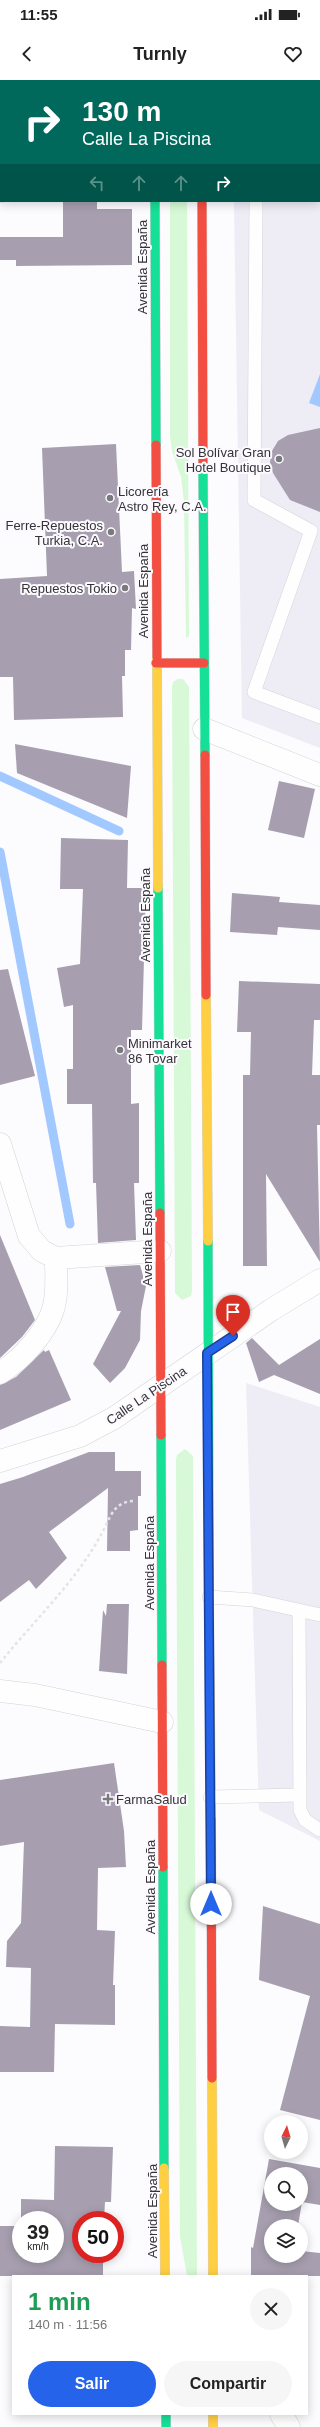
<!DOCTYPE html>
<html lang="es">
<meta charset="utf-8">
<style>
body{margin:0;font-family:Helvetica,sans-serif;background:#f6f6f6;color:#222;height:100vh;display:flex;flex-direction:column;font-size:15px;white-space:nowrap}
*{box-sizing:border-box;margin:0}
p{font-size:13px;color:#767676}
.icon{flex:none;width:22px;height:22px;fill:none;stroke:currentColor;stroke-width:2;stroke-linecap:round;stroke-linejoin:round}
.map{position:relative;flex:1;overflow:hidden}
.details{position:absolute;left:12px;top:2195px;width:296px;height:140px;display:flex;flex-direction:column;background:#fff;border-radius:0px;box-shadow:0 2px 10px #0003}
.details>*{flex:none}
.guide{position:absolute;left:0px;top:0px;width:320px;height:122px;box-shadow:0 2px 10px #0003;background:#00695c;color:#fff;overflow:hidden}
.needle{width:26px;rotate:5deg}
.fabs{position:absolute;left:264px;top:2035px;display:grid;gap:8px}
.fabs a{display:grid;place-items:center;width:44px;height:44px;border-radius:50%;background:#fff;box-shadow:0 2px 10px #0003;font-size:20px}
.speed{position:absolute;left:12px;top:2131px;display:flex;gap:8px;font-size:20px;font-weight:700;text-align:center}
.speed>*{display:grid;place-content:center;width:52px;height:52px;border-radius:50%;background:#fff;box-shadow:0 2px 10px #0003;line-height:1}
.speed small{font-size:10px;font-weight:400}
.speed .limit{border:6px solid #d22;background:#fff;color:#111}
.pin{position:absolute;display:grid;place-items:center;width:34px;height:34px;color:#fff;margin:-41px -17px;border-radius:50% 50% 50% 0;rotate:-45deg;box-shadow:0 0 4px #0007}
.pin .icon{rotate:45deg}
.me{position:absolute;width:44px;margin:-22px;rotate:0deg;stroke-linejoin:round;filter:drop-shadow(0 0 3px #0008)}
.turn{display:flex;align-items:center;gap:14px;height:84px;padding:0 16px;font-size:18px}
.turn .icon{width:52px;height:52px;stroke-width:2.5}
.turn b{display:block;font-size:28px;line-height:34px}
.lanes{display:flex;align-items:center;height:38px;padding:0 16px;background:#0003;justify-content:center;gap:20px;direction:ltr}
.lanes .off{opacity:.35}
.round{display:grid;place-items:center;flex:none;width:42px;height:42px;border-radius:21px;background:#f6f6f6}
.summary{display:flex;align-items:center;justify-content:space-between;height:68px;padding:0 16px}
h1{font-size:24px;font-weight:600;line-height:30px;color:#1e9e55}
.cta{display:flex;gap:8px;margin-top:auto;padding:8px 16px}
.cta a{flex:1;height:46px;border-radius:24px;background:#2563eb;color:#fff;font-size:16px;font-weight:600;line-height:46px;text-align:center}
.cta a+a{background:#f6f6f6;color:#222}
.status{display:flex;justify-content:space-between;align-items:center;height:28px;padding:0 20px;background:#fff;direction:ltr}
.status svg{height:11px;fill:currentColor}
header{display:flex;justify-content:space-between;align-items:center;height:52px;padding:0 16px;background:#fff;font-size:18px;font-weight:600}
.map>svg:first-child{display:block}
</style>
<div class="status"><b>11:55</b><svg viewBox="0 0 49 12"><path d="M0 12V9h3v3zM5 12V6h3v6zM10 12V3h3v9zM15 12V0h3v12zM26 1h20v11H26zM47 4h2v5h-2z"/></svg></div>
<header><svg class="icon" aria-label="back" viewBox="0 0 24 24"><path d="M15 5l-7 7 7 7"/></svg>Turnly<svg class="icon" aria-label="heart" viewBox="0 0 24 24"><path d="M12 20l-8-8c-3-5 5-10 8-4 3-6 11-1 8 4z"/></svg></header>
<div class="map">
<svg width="320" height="2347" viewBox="0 0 320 2347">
<rect width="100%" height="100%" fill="#fcfbfe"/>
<g fill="#eeecf5">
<polygon points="232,0 320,0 320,668 242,638 234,121 319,121 319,1"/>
<polygon points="246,1303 320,1327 320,1761 259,1730"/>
</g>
<g fill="#d7f9d7">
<polygon points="170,121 187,121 189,556 186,558 184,422 181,397 172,371 170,356"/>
<polygon points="178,599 183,599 189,607 192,1211 191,1216 182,1220 175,1213 172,607 173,602"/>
<polygon points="185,1369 193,1376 197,2196 187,2196 180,2156 176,1380 177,1375"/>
</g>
<polygon fill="#a2c9ff" points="320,294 320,327 309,323"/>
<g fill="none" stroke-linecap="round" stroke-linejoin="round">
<g stroke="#a2c9ff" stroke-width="9">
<polyline points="0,696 119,751"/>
<polyline points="0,772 70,1144"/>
</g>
</g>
<g fill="#a79faf" fill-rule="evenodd">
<polygon points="63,121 97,121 97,129 132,129 132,185 16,186 16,180 0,180 0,157 63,157"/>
<polygon points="320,348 320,432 290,420 273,393 270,382 272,371 278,361 288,355"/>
<polygon points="116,364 122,492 134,491 136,529 132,528 131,570 125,570 125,596 122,596 123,637 14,640 13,597 0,597 0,499 47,496 42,368"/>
<polygon points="15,664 131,686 127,738 17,693"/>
<polygon points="279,701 315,709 304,758 268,750"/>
<polygon points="61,758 128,760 127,808 146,808 142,950 131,950 131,1024 139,1023 139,1103 134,1103 136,1160 98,1163 96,1103 93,1103 92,1024 67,1024 67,989 73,989 73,925 64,927 57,888 80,884 83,809 60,809"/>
<polygon points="232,813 280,817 279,822 320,825 320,850 278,847 277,855 230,852"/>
<polygon points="8,889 35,996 0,1005 0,890"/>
<polygon points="239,901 320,904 320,940 314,940 312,995 320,995 320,1045 317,1045 320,1182 266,1094 267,1186 243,1186 243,995 250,995 251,952 237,952"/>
<polygon points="0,1155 35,1240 22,1257 0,1278"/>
<polygon points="140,1185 146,1206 141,1231 140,1260 125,1288 110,1303 93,1284 121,1231 117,1231 105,1187"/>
<polygon points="252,1258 279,1285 320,1259 320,1314 274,1295 259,1302 246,1263"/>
<polygon points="44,1270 45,1272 49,1270 71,1320 0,1350 0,1305 16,1297"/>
<polygon points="89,1372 115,1372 115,1391 141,1391 141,1416 138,1416 138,1450 130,1451 130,1471 107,1471 108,1408 49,1452 67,1478 36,1509 29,1500 0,1522 0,1404 23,1397"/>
<polygon points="107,1524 129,1524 127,1594 99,1591 103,1530 106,1536"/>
<polygon points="114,1683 124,1751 126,1787 98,1788 97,1850 115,1851 113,1905 115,1905 115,1945 55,1944 54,1992 0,1992 0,1946 30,1947 31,1888 6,1887 7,1861 21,1843 24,1762 0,1766 0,1700"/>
<polygon points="263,1826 320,1844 320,2040 280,2030 310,1916 259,1900"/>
<path d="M55,2066l58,1 -2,55h-6l-1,18h-23v34h22v22h-103v-50h21v-27l33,1zM21,2140h34v34h-34z"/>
<path d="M269,2079l51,9v37l-18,-3 -4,24h-27v30h30v-5l19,2v23h-69v-29l2,1zM271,2094h30v30h-30z"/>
</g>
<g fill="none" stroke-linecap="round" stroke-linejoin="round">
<g stroke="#d4d3d5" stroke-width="14">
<g id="lane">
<polyline points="284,0 287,1"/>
<polyline points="258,1 258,0"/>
<polyline points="319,14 320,15"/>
<polyline points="319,110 320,111"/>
<polyline points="256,121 254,420 311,451 254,612 320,637"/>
<polyline points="209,1517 253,1520 320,1535"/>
<polyline points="299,1531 300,1730 305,1740 320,1750"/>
<polyline points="210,1717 299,1715"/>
</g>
</g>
<g stroke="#d4d3d5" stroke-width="23">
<g id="street">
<polyline points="0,111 1,111"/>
<polyline points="204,649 320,695"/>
<polyline points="0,1064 29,1156 42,1171 56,1178"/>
<path d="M0,1293c21,-13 45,-39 53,-63 5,-16 3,-35 3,-52l104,-7"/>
<polyline points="0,1381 80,1356 114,1338 271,1230 320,1200"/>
<polyline points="0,1611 35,1615 162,1642"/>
<polyline points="281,2334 289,2347"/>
</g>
</g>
<g stroke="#d4d3d5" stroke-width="10">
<g id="fast">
<polyline points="155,121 156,365"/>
<polyline points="203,388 205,675"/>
<polyline points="158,808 160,1133"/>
<polyline points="208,1161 209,1524"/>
<polyline points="161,1355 162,1585"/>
<polyline points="163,1787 164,2088"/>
<polyline points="166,2334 166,2347"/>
</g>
</g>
<g stroke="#d4d3d5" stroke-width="10">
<g id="slow">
<polyline points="201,0 201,1"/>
<polyline points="157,577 158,808"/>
<polyline points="206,915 208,1161"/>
<polyline points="209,1524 211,1739"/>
<polyline points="212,1998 213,2196"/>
<polyline points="164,2088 165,2196"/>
<polyline points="213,2334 213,2347"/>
</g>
</g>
<g stroke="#d4d3d5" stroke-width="10">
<g id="jam">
<polyline points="154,0 154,1"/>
<polyline points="202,121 203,388"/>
<polyline points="156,365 157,577"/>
<polyline points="156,583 204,583"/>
<polyline points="205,675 206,915"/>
<polyline points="160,1133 161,1355"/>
<polyline points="162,1585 163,1787"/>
<polyline points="211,1739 212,1998"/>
</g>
</g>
<path stroke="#e4e4e4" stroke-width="2.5" stroke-dasharray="3 3" stroke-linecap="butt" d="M0,1583c35,-44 80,-85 105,-136 7,-15 12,-26 30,-26"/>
<use href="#lane" stroke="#fffeff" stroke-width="13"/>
<use href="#street" stroke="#fffeff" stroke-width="22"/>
<use href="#fast" stroke="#16e098" stroke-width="9"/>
<use href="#slow" stroke="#ffcf43" stroke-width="9"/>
<use href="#jam" stroke="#f24e42" stroke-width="9"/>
</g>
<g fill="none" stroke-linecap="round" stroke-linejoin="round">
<g stroke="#184099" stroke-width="10">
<polyline id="route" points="211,1824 207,1273 233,1256"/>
</g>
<use href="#route" stroke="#2563eb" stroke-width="7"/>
</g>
<g fill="#7a797c" stroke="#fcfaff" stroke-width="1.5">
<circle cx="279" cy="379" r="4"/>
<circle cx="110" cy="418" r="4"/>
<circle cx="111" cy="452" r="4"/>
<circle cx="125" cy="508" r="4"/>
<circle cx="120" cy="970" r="4"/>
<path d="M106 1713h4v4h4v4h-4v4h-4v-4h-4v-4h4z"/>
</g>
<g text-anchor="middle" stroke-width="4" stroke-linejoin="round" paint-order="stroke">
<g font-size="13" fill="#343336" stroke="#fcfaff">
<text transform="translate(142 187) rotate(-90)" y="5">Avenida España</text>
<text transform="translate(143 511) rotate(-90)" y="5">Avenida España</text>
<text transform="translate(145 835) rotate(-90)" y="5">Avenida España</text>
<text transform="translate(147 1159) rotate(-90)" y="5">Avenida España</text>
<text transform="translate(146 1315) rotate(-34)" y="5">Calle La Piscina</text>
<text transform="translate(149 1483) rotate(-90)" y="5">Avenida España</text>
<text transform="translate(150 1807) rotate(-90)" y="5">Avenida España</text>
<text transform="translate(152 2131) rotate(-90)" y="5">Avenida España</text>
</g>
<g font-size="13" fill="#343336" stroke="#fcfaff" text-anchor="end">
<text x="271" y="377">Sol Bolívar Gran<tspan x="271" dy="15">Hotel Boutique</tspan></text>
<text x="118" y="416" text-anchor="start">Licorería<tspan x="118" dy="15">Astro Rey, C.A.</tspan></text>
<text x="103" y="450">Ferre-Repuestos<tspan x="103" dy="15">Turkia, C.A.</tspan></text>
<text x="117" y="513">Repuestos Tokio</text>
<text x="128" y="968" text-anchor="start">Minimarket<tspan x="128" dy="15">86 Tovar</tspan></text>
<text x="116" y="1724" text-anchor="start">FarmaSalud</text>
</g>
</g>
</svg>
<div class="fabs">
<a><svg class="needle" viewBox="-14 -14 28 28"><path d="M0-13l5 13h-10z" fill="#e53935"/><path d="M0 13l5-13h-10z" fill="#767676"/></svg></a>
<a><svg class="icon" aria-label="search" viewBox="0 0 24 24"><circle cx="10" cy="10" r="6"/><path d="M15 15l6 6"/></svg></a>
<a><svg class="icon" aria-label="layers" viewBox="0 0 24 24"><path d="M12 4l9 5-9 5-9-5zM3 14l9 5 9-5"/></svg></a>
</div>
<div class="speed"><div>39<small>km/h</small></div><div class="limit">50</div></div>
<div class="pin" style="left:233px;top:1256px;background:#d93025"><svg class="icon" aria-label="arrive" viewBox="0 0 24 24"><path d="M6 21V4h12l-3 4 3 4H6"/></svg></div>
<svg class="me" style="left:211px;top:1824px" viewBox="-20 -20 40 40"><circle r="19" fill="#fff"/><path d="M0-13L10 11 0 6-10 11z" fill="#2563eb"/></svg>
<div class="guide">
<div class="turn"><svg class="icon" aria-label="right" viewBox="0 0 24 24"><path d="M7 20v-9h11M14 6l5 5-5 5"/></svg><div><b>130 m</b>Calle La Piscina</div></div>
<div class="lanes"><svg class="icon off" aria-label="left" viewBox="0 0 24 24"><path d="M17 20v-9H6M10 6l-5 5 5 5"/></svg><svg class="icon off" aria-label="ahead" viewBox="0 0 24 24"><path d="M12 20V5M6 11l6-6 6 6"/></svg><svg class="icon off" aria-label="ahead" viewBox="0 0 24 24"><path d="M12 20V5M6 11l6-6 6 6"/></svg><svg class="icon" aria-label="right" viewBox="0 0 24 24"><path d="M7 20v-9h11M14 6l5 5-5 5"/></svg></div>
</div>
<section class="details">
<div class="summary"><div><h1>1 min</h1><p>140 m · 11:56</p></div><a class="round"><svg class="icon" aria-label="close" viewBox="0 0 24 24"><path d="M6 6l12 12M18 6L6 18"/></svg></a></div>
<div class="cta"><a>Salir</a><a>Compartir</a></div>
</section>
</div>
